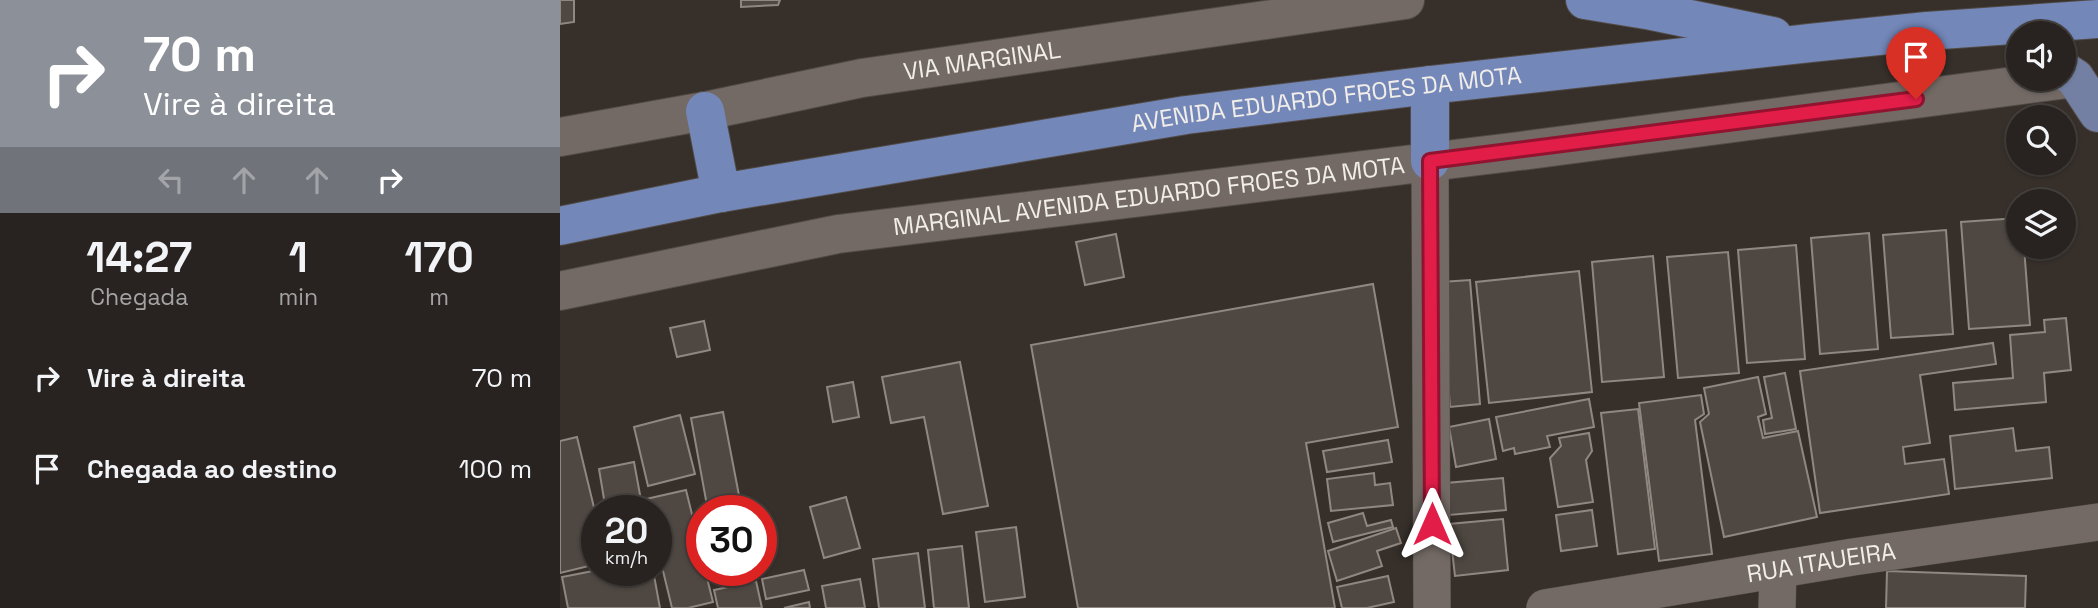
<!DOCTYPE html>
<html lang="pt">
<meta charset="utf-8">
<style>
body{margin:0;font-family:"Space Grotesk",sans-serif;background:#302b29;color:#f1f3f6;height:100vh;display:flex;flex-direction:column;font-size:26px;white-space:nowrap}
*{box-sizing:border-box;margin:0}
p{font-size:23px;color:#a5a4a5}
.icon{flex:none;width:38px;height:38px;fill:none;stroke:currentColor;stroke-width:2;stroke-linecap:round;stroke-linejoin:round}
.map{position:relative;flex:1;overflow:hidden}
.sheet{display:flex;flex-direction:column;background:#282320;width:560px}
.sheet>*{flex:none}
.top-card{background:#8c9099;color:#fff;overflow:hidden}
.tools{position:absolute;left:1446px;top:21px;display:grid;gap:14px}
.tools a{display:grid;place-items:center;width:70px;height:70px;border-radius:50%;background:#282320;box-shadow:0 2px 5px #0004,0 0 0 2px #44403e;font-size:35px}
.speed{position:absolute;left:21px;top:495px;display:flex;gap:14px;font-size:35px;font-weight:700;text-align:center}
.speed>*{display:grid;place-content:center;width:91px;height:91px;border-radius:50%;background:#282320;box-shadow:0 2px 5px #0004,0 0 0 2px #44403e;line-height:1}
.speed small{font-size:18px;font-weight:400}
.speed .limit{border:10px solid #d22;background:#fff;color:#111}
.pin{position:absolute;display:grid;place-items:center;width:60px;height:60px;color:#fff;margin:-72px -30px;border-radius:50% 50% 50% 0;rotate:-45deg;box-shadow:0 0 7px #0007}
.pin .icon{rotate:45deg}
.me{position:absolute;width:77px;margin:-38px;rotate:0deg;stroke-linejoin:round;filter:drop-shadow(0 0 5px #0008)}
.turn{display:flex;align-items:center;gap:24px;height:147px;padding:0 28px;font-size:32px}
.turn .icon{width:91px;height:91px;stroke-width:2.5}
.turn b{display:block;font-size:49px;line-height:60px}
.lanes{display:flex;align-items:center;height:66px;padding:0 28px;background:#0003;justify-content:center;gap:35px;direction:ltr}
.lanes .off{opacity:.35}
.eta{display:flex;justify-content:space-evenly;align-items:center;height:119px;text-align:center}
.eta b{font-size:42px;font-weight:800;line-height:49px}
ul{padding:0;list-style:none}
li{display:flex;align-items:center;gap:21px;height:91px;padding:0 28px}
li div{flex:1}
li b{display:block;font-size:26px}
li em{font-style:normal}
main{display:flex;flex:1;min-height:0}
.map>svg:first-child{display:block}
</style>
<main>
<section class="sheet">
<div class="top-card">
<div class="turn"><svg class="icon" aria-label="right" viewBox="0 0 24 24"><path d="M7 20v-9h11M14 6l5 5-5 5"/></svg><div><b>70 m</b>Vire à direita</div></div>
<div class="lanes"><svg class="icon off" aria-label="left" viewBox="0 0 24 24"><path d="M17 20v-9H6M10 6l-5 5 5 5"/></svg><svg class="icon off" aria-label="ahead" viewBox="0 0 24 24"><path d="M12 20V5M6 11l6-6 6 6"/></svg><svg class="icon off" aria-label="ahead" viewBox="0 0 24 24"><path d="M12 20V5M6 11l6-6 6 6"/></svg><svg class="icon" aria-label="right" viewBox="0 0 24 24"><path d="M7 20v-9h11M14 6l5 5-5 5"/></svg></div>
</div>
<div class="eta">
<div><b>14:27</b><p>Chegada</p></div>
<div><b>1</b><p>min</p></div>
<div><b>170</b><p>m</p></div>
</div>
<ul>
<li><svg class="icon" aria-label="right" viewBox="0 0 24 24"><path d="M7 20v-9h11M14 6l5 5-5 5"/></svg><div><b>Vire à direita</b></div><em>70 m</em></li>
<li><svg class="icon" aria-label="arrive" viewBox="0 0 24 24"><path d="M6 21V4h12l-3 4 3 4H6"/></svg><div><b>Chegada ao destino</b></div><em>100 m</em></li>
</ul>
</section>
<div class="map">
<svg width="1538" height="608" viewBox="0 0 1538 608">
<rect width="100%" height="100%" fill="#362f2a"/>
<g fill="#4f4842" stroke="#908781" stroke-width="2">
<polygon points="0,0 14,0 14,22 0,24"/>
<polygon points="181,0 220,0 218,5 181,7"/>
<polygon points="1458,218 1458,247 1464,247 1470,325 1409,329 1401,222"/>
<polygon points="1386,230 1393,334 1331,338 1323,235"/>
<polygon points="1309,233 1318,349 1260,354 1251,238"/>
<polygon points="556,234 564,277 525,285 516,242"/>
<polygon points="1236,245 1245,359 1187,363 1178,250"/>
<polygon points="1168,252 1179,373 1118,378 1107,257"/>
<polygon points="1093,256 1104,377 1042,382 1032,262"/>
<polygon points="1019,271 1032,392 929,403 916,282"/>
<polygon points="910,280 920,404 890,407 881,282"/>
<polygon points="813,284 838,427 746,443 775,608 518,608 471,345"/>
<polygon points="1506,318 1511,370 1484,373 1486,402 1395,410 1393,383 1453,378 1450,335 1485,332 1484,320"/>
<polygon points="144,321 150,350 117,357 110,328"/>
<polygon points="1433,343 1436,364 1360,375 1370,443 1343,447 1345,464 1384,459 1389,494 1260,513 1240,371"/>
<polygon points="400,362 428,506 383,514 364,417 331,423 322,377"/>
<polygon points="1225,373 1236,429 1205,434 1203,420 1212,418 1204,377"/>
<polygon points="1198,377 1206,414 1198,417 1203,438 1238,431 1257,517 1164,537 1140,422 1149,414 1144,388"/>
<polygon points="293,382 299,417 273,422 267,387"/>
<polygon points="1141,395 1144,414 1135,420 1152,554 1099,561 1079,403"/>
<polygon points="1029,399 1034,427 987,436 990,447 955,454 954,448 943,451 936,417"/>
<polygon points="1078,409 1095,549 1058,554 1041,413"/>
<polygon points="163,412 182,511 148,511 131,418"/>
<polygon points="120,415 135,474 88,486 74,427"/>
<polygon points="929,419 936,459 896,467 889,427"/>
<polygon points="1453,428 1456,451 1489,447 1492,478 1395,489 1390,436"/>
<polygon points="1029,433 1032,451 1026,460 1033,502 998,507 990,458 1001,446 999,438"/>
<polygon points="17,437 37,520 37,564 0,573 0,441"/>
<polygon points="828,440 832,462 767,472 763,451"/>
<polygon points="74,462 83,511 46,511 39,469"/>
<polygon points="814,473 815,485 830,483 833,505 771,511 767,479"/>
<polygon points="943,478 946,510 889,515 886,483"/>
<polygon points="126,490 142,555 142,570 145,570 153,602 128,608 112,608 96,542 96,511 89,511 86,499"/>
<polygon points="286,497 300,548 264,558 250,507"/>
<polygon points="1032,510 1037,546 1001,551 996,515"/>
<polygon points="803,513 807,526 831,520 833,527 773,542 768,523"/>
<polygon points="943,519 948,570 895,576 889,524"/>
<polygon points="456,527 465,597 425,602 416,532"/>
<polygon points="836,528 841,543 817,551 822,566 777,581 768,551"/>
<polygon points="402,546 409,608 374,608 368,550"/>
<polygon points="358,553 365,608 319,608 313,559"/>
<polygon points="38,570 93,570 100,608 8,608 2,577"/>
<polygon points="244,570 249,590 206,599 202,579"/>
<polygon points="1327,571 1466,576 1465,608 1326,608"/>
<polygon points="828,576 834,602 807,608 782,608 777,587"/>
<polygon points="300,579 305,608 266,608 262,586"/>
<polygon points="196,581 202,608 158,608 154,590"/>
<polygon points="249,602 250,608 224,608"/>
</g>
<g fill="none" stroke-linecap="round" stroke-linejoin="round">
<g stroke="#514a46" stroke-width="38">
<g id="minor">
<polyline points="870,161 872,608"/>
<path id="s1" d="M985,608l308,-51 245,-35"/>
<polyline points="1217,608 1218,570"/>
</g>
</g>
<g stroke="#514a46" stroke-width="40">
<g id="tertiary">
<path id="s2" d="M0,137l145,-26 157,-33 543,-78"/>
<path id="s3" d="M0,291l278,-57 682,-83 555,-73"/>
</g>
</g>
<g stroke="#514a46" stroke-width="40">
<polyline id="primary" points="1503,70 1515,78 1538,113"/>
</g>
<g stroke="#514a46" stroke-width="40">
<g id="trunk">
<polyline points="1025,0 1086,10 1213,36"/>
<polyline points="870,85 870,161"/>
<polyline points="145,111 161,193"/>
<path id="s4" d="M0,226l161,-33 465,-78 244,-30 380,-42 117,-12 171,-12"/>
</g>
</g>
<use href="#minor" stroke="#736a65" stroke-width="37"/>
<use href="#tertiary" stroke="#736a65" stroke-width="38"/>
<use href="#primary" stroke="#7380a3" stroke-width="38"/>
<use href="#trunk" stroke="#7387b8" stroke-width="38"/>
</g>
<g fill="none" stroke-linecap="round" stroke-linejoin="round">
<g stroke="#92132f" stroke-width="18">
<polyline id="route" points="872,524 870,161 1356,99"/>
</g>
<use href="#route" stroke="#e11d48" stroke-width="12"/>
</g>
<g text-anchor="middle" stroke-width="5" stroke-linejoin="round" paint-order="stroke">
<g font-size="24" fill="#f1ede9" stroke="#1b1816">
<text dy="8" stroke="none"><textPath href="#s2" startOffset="429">VIA MARGINAL</textPath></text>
<text dy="8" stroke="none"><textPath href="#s4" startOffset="777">AVENIDA EDUARDO FROES DA MOTA</textPath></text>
<text dy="8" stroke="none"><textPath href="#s3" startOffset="597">MARGINAL AVENIDA EDUARDO FROES DA MOTA</textPath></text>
<text dy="8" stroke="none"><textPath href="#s1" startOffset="280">RUA ITAUEIRA</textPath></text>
</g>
</g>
</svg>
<div class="tools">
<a><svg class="icon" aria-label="sound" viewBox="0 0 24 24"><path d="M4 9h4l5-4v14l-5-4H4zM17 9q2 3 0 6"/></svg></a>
<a><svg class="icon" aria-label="search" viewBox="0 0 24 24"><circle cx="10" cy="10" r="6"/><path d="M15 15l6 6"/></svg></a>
<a><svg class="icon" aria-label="layers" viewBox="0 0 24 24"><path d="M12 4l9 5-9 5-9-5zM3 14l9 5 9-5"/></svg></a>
</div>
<div class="speed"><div>20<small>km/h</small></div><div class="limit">30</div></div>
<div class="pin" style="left:1356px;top:99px;background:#d93025"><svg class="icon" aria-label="arrive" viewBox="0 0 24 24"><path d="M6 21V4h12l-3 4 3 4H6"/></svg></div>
<svg class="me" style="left:872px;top:524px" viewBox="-20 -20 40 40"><path d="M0-17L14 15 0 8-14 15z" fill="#e11d48" stroke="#fff" stroke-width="4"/></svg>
</div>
</main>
